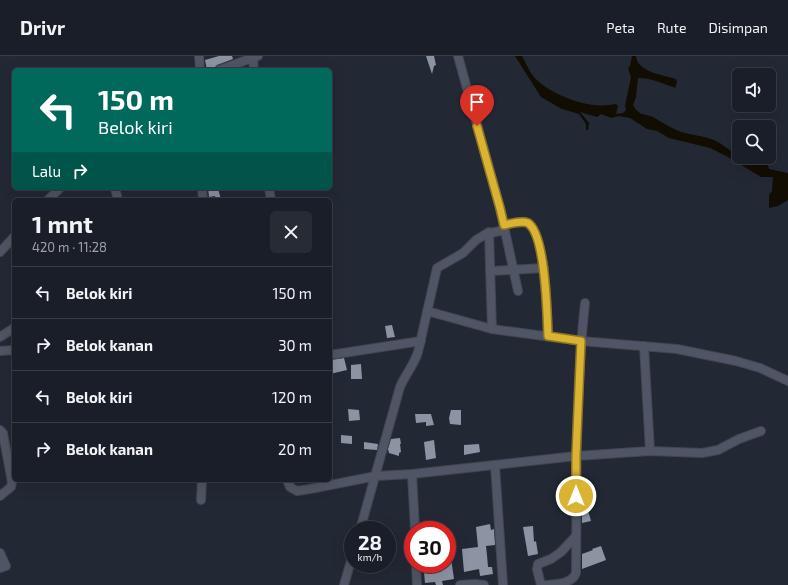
<!DOCTYPE html>
<html lang="id">
<meta charset="utf-8">
<style>
body{margin:0;font-family:"Exo 2",sans-serif;background:#272b34;color:#f1f3f6;height:100vh;display:flex;flex-direction:column;font-size:15px;white-space:nowrap}
*{box-sizing:border-box;margin:0}
p{font-size:13px;color:#9fa2a8}
.icon{flex:none;width:22px;height:22px;fill:none;stroke:currentColor;stroke-width:2;stroke-linecap:round;stroke-linejoin:round}
.map{position:relative;flex:1;overflow:hidden}
.details{position:absolute;left:12px;top:142px;width:320px;height:284px;display:flex;flex-direction:column;background:#1a1e28;border-radius:6px;box-shadow:0 4px 16px #0002,0 0 0 1px #383c45}
.details>*{flex:none}
.hud{position:absolute;left:12px;top:12px;width:320px;height:122px;border-radius:6px;box-shadow:0 4px 16px #0002,0 0 0 1px #383c45;background:#00695c;color:#fff;overflow:hidden}
.buttons{position:absolute;left:732px;top:12px;display:grid;gap:8px}
.buttons a{display:grid;place-items:center;width:44px;height:44px;border-radius:6px;background:#1a1e28;box-shadow:0 4px 16px #0002,0 0 0 1px #383c45;font-size:20px}
.speed{position:absolute;left:344px;top:465px;display:flex;gap:8px;font-size:20px;font-weight:700;text-align:center}
.speed>*{display:grid;place-content:center;width:52px;height:52px;border-radius:50%;background:#1a1e28;box-shadow:0 4px 16px #0002,0 0 0 1px #383c45;line-height:1}
.speed small{font-size:10px;font-weight:400}
.speed .limit{border:6px solid #d22;background:#fff;color:#111}
.pin{position:absolute;display:grid;place-items:center;width:34px;height:34px;color:#fff;margin:-41px -17px;border-radius:50% 50% 50% 0;rotate:-45deg;box-shadow:0 0 4px #0007}
.pin .icon{rotate:45deg}
.me{position:absolute;width:44px;margin:-22px;rotate:0deg;stroke-linejoin:round;filter:drop-shadow(0 0 3px #0008)}
.turn{display:flex;align-items:center;gap:14px;height:84px;padding:0 20px;font-size:18px}
.turn .icon{width:52px;height:52px;stroke-width:2.5}
.turn b{display:block;font-size:28px;line-height:34px}
.then{display:flex;align-items:center;height:38px;padding:0 20px;background:#0003;gap:8px;font-size:15px}
.round{display:grid;place-items:center;flex:none;width:42px;height:42px;border-radius:6px;background:#272b34}
.head{display:flex;align-items:center;justify-content:space-between;height:68px;padding:0 20px}
h1{font-size:24px;font-weight:700;line-height:30px}
ul{padding:0;list-style:none}
li{display:flex;align-items:center;gap:12px;height:52px;padding:0 20px;border-top:1px solid #383c45}
li div{flex:1}
li b{display:block;font-size:15px}
li em{font-style:normal}
header{display:flex;align-items:center;gap:24px;box-sizing:border-box;height:56px;padding:0 20px;background:#1a1e28;border-bottom:1px solid #383c45}
header strong{font-size:19px}
nav{display:flex;gap:22px;margin-inline-start:auto;font-size:14px}
.map>svg:first-child{display:block}
</style>
<header>
<strong>Drivr</strong>
<nav><a>Peta</a><a>Rute</a><a>Disimpan</a></nav>
</header>
<div class="map">
<svg width="788" height="529" viewBox="0 0 788 529">
<rect width="100%" height="100%" fill="#232835"/>
<path fill="#110d03" d="M515,0h7c4,7 7,15 12,21 12,14 43,27 61,28 7,1 14,0 21,-1l2,2 -2,8 7,-1 3,-3 -1,-4 6,-29 -3,-9 2,-2 2,-10h4c1,16 27,19 40,23l1,4 -2,5 -2,-1c-11,-4 -23,-9 -35,-9l-2,19 -3,8c6,11 10,8 20,12 9,5 18,11 28,15 11,3 23,4 33,8 9,4 16,12 25,14v3h27l4,3 -2,6 1,3 19,4v27l-10,6 -9,2v-13l3,-4 1,-14h-12l-33,-20 -18,-9 -41,-10 -12,-7 -10,-2 -17,-11 -11,-2 -8,2 -10,-4 -4,3 -17,-5 9,11 -1,7h-2v-6l-7,-10 -17,-5 -21,-12z"/>
<g fill="#8c93a3">
<polygon points="219,0 232,0 233,3 217,9 214,13 207,14 205,4"/>
<polygon points="426,0 434,0 436,9 434,10 432,18"/>
<polygon points="208,132 218,132 221,144 216,144 215,140 209,141"/>
<polygon points="392,269 395,281 387,282 385,270"/>
<polygon points="344,302 347,314 330,318 330,304"/>
<polygon points="361,308 362,323 351,323 351,309"/>
<polygon points="348,353 359,354 360,364 349,365"/>
<polygon points="451,354 461,354 461,369 450,368 449,362"/>
<polygon points="415,358 431,358 434,369 426,370 426,366 416,367"/>
<polygon points="341,379 352,380 352,388 341,387"/>
<polygon points="400,382 401,388 400,388 401,396 399,397 399,400 389,397 388,393 391,383"/>
<polygon points="434,384 436,402 426,404 424,386"/>
<polygon points="364,386 378,388 377,394 364,393"/>
<polygon points="479,388 480,396 464,399 464,389"/>
<polygon points="587,451 591,465 582,467 582,453"/>
<polygon points="490,468 491,474 494,473 495,489 486,490 487,499 488,511 492,511 493,518 480,520 479,513 464,516 462,493 478,491 476,471"/>
<polygon points="533,470 534,486 536,485 538,498 528,500 523,471"/>
<polygon points="601,490 606,504 582,513 582,498 593,494 592,493"/>
<polygon points="447,495 450,495 454,523 442,525 443,529 436,529 435,526 425,527 424,516 442,515 441,508 447,508"/>
</g>
<g fill="none" stroke-linecap="round" stroke-linejoin="round">
<g stroke="#414650" stroke-width="10">
<g id="minor">
<polyline points="199,0 200,14"/>
<polyline points="458,0 500,152 518,235"/>
<polyline points="253,2 254,14"/>
<polyline points="219,14 258,0"/>
<polyline points="115,132 118,144"/>
<polyline points="202,132 203,144"/>
<polyline points="269,132 271,144"/>
<polyline points="48,144 60,132"/>
<path d="M504,169c6,-1 17,-5 24,-2 18,12 19,92 20,113"/>
<polyline points="489,176 492,273"/>
<polyline points="0,196 14,181"/>
<polyline points="490,215 544,212"/>
<polyline points="427,255 492,273 581,285 677,293 736,305 760,312 788,325"/>
<polyline points="0,281 14,272"/>
<polyline points="644,290 650,395"/>
<polyline points="0,295 14,294"/>
<polyline points="330,299 421,285"/>
<polyline points="0,374 3,377 4,383 12,426 11,431 0,440"/>
<polyline points="495,409 503,529"/>
<polyline points="412,418 415,474"/>
<polyline points="287,424 290,431 297,435 310,433 376,420 412,418 576,400 650,395 702,397 718,394 739,383 761,375"/>
<polyline points="201,444 202,424"/>
<path d="M360,474l40,-143c5,-12 14,-22 18,-35l19,-84 26,-15 13,-13 10,-6 18,-4"/>
<polyline points="0,497 6,510 0,512"/>
<polyline points="416,508 417,529"/>
<polyline points="344,529 353,498"/>
<polyline points="460,529 475,528 484,529"/>
<polyline points="541,529 537,513 538,508 551,503 561,496 576,480"/>
<path d="M546,529c10,-1 26,-1 30,-12 1,-90 -1,-180 9,-270"/>
</g>
</g>
<use href="#minor" stroke="#4f5564" stroke-width="8"/>
</g>
<g fill="none" stroke-linecap="round" stroke-linejoin="round">
<g stroke="#8e7421" stroke-width="10">
<path id="route" d="M477,70l23,82 4,17c6,-1 17,-5 24,-2 18,12 19,92 20,113l33,5 -5,115v40"/>
</g>
<use href="#route" stroke="#dab333" stroke-width="7"/>
</g>
</svg>
<div class="buttons">
<a><svg class="icon" aria-label="sound" viewBox="0 0 24 24"><path d="M4 9h4l5-4v14l-5-4H4zM17 9q2 3 0 6"/></svg></a>
<a><svg class="icon" aria-label="search" viewBox="0 0 24 24"><circle cx="10" cy="10" r="6"/><path d="M15 15l6 6"/></svg></a>
</div>
<div class="speed"><div>28<small>km/h</small></div><div class="limit">30</div></div>
<div class="pin" style="left:477px;top:70px;background:#d93025"><svg class="icon" aria-label="arrive" viewBox="0 0 24 24"><path d="M6 21V4h12l-3 4 3 4H6"/></svg></div>
<svg class="me" style="left:576px;top:440px" viewBox="-20 -20 40 40"><circle r="17" fill="#dab333" stroke="#fff" stroke-width="3"/><path d="M0-11L8 9 0 5-8 9z" fill="#fff"/></svg>
<div class="hud">
<div class="turn"><svg class="icon" aria-label="left" viewBox="0 0 24 24"><path d="M17 20v-9H6M10 6l-5 5 5 5"/></svg><div><b>150 m</b>Belok kiri</div></div>
<div class="then">Lalu<svg class="icon" aria-label="right" viewBox="0 0 24 24"><path d="M7 20v-9h11M14 6l5 5-5 5"/></svg></div>
</div>
<section class="details">
<div class="head"><div><h1>1 mnt</h1><p>420 m · 11:28</p></div><a class="round"><svg class="icon" aria-label="close" viewBox="0 0 24 24"><path d="M6 6l12 12M18 6L6 18"/></svg></a></div>
<ul>
<li><svg class="icon" aria-label="left" viewBox="0 0 24 24"><path d="M17 20v-9H6M10 6l-5 5 5 5"/></svg><div><b>Belok kiri</b></div><em>150 m</em></li>
<li><svg class="icon" aria-label="right" viewBox="0 0 24 24"><path d="M7 20v-9h11M14 6l5 5-5 5"/></svg><div><b>Belok kanan</b></div><em>30 m</em></li>
<li><svg class="icon" aria-label="left" viewBox="0 0 24 24"><path d="M17 20v-9H6M10 6l-5 5 5 5"/></svg><div><b>Belok kiri</b></div><em>120 m</em></li>
<li><svg class="icon" aria-label="right" viewBox="0 0 24 24"><path d="M7 20v-9h11M14 6l5 5-5 5"/></svg><div><b>Belok kanan</b></div><em>20 m</em></li>
</ul>
</section>
</div>
